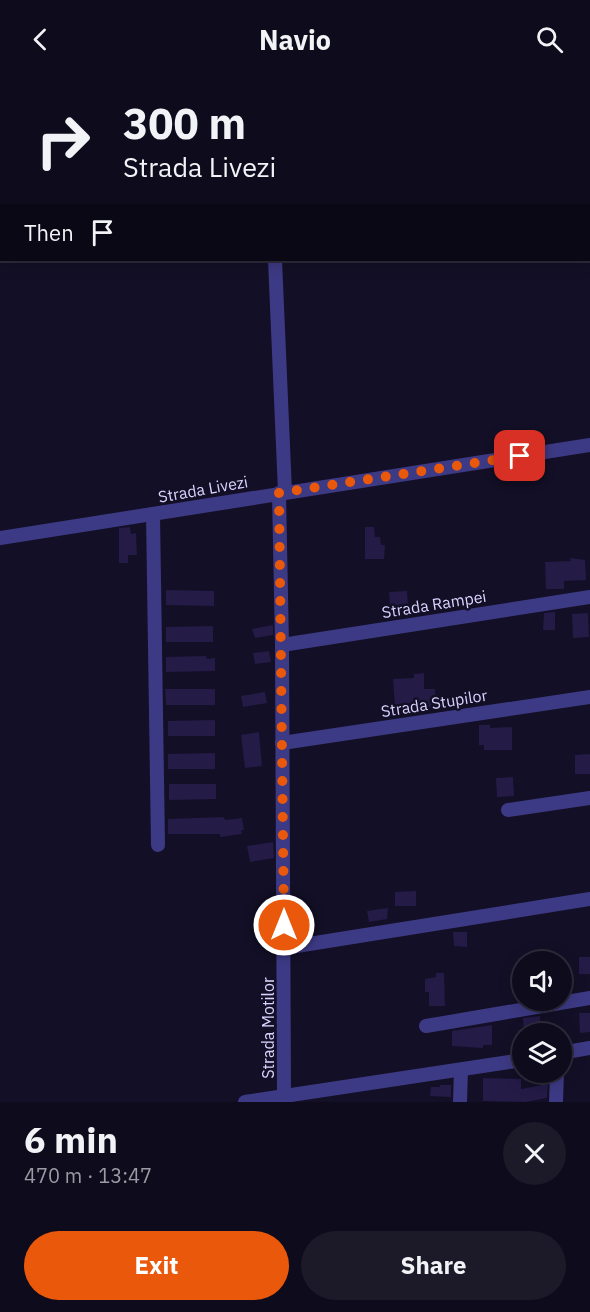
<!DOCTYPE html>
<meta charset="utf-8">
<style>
body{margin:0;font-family:"IBM Plex Sans",sans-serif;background:#1c1929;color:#f1f3f6;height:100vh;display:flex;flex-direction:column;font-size:22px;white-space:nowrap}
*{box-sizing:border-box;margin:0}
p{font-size:20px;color:#9b9ba3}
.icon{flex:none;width:33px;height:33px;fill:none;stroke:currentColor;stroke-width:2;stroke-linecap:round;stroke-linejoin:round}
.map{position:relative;height:1024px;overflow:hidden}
.side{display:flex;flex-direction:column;background:#0e0b1c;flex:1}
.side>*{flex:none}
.hud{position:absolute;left:0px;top:0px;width:591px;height:183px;box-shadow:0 3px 15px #0003,0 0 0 2px #2e2b3b;background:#0e0b1c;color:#f1f3f6;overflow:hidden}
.buttons{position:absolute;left:512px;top:873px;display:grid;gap:12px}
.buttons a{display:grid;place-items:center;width:60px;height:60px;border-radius:50%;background:#0e0b1c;box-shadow:0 3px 15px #0003,0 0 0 2px #2e2b3b;font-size:30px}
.pin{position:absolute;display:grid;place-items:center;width:51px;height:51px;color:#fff;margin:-26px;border-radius:12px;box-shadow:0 3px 9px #0006}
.me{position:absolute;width:66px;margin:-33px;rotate:0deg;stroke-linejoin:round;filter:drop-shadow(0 0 4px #0008)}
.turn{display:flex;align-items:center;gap:21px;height:126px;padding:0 24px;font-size:27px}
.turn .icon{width:78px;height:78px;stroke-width:2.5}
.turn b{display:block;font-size:42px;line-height:51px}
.then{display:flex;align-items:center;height:57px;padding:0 24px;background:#0003;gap:12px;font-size:22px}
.round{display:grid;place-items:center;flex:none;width:63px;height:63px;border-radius:32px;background:#1c1929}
.headline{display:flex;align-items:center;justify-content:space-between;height:102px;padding:0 24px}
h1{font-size:36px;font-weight:700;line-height:45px}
.primary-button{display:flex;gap:12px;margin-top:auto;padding:12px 24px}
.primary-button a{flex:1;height:69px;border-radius:36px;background:#ea580c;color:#fff;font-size:24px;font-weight:700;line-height:69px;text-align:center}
.primary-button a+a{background:#1c1929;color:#f1f3f6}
header{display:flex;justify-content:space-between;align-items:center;height:78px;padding:0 24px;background:#0e0b1c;font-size:27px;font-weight:700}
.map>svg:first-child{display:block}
</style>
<header><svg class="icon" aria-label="back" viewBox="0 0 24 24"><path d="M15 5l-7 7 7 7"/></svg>Navio<svg class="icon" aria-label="search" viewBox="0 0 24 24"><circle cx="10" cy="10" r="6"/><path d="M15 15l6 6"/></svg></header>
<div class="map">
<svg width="590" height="1024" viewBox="0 0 590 1024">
<rect width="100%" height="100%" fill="#130f26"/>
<g fill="#241b47">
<polygon points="130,449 131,456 136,455 137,477 128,477 128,485 119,485 119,450"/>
<polygon points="365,449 374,449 375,459 380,459 381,467 385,467 384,481 365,481"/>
<polygon points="570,480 585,482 586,502 564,503 564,511 546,511 545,484 571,483"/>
<polygon points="166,512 214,513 214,528 166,527"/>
<polygon points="407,513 408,528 404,529 404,531 390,532 389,514"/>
<polygon points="555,534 555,552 543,552 544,535"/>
<polygon points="588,535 589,559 573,560 572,536"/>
<polygon points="273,547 273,557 255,560 252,551"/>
<polygon points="213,548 213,564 166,564 166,549"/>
<polygon points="269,573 271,584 255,586 253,575"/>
<polygon points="206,578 207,581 215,580 215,593 166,594 166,579"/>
<polygon points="424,595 424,611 435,611 436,629 418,631 418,627 395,628 393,601 414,600 414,596"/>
<polygon points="165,611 215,611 215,627 166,627"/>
<polygon points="265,614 267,625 243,629 241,618"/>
<polygon points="215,642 215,658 168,658 168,643"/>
<polygon points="479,647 490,647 490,650 512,649 512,672 484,672 484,667 479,667"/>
<polygon points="259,654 262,688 245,690 241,657"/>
<polygon points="215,675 215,691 168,691 168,676"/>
<polygon points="590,676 590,696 575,696 575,677"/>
<polygon points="513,699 514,718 497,719 496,700"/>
<polygon points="169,706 216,706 216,721 169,722"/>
<polygon points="224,739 225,742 242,740 244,752 241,752 242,756 220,759 220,756 168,756 168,741"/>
<polygon points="273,764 274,780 250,784 247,768"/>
<polygon points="416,813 416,828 395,828 395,814"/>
<polygon points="388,830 387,841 369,844 367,833"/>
<polygon points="453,854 467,854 467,869 454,868"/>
<rect x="579" y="879" width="11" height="17"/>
<polygon points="436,895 444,895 445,928 429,928 429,914 425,914 425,901 436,899"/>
<polygon points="579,935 590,935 590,954 580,955"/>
<polygon points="540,938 540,956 524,956 523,940"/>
<polygon points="492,947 492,967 483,967 483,970 452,968 452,953"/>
<polygon points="483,1000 521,1001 521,1011 548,1006 547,1020 525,1024 483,1023"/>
<polygon points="440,1007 451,1007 451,1019 430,1018 431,1009 440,1009"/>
</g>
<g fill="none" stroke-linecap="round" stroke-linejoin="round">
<g stroke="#3d3a85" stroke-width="14">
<polyline points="272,0 272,2"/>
<polyline points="0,116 2,116"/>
<polyline points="275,182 285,414"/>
<polyline points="279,415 282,567 284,1018"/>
<polyline points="153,436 158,767"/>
<polyline points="0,460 590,367"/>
<polyline points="282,567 590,519"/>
<polyline points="282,665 590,619"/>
<polyline points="508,732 590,720"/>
<polyline points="284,870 590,821"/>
<polyline points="426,948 590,920"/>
<polyline points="561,975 590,970"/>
<polyline points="245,1024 522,982"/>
<polyline points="460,1024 461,992"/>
<polyline points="556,1024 557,994"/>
</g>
</g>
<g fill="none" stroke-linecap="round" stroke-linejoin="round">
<polyline stroke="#ea580c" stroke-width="10" stroke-dasharray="0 18" points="284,847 279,415 520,378"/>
</g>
<g text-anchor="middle" stroke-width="5" stroke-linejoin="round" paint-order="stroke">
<g font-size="16" fill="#d9d4ff" stroke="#130f26">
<text transform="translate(203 411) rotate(-10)" y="6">Strada Livezi</text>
<text transform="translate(434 526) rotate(-9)" y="6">Strada Rampei</text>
<text transform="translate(434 625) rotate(-9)" y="6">Strada Stupilor</text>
<text transform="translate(268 950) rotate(-90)" y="6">Strada Motilor</text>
</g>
</g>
</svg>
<div class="buttons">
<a><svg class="icon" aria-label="sound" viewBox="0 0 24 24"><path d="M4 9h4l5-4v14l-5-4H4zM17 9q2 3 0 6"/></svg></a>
<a><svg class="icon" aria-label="layers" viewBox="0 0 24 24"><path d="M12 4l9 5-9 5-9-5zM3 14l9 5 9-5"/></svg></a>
</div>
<div class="pin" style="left:520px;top:378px;background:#d93025"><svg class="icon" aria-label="arrive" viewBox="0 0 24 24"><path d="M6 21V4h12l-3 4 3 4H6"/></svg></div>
<svg class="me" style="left:284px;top:847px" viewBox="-20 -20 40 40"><circle r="17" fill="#ea580c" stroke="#fff" stroke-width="3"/><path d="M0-11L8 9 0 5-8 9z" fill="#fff"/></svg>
<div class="hud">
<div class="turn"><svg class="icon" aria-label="right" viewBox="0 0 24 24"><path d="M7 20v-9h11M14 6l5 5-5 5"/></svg><div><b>300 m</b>Strada Livezi</div></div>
<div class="then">Then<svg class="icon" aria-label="arrive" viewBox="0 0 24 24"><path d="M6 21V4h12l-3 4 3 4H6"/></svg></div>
</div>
</div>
<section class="side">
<div class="headline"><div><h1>6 min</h1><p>470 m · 13:47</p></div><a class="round"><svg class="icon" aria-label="close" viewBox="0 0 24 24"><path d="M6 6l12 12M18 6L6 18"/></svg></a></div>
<div class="primary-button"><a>Exit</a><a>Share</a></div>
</section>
